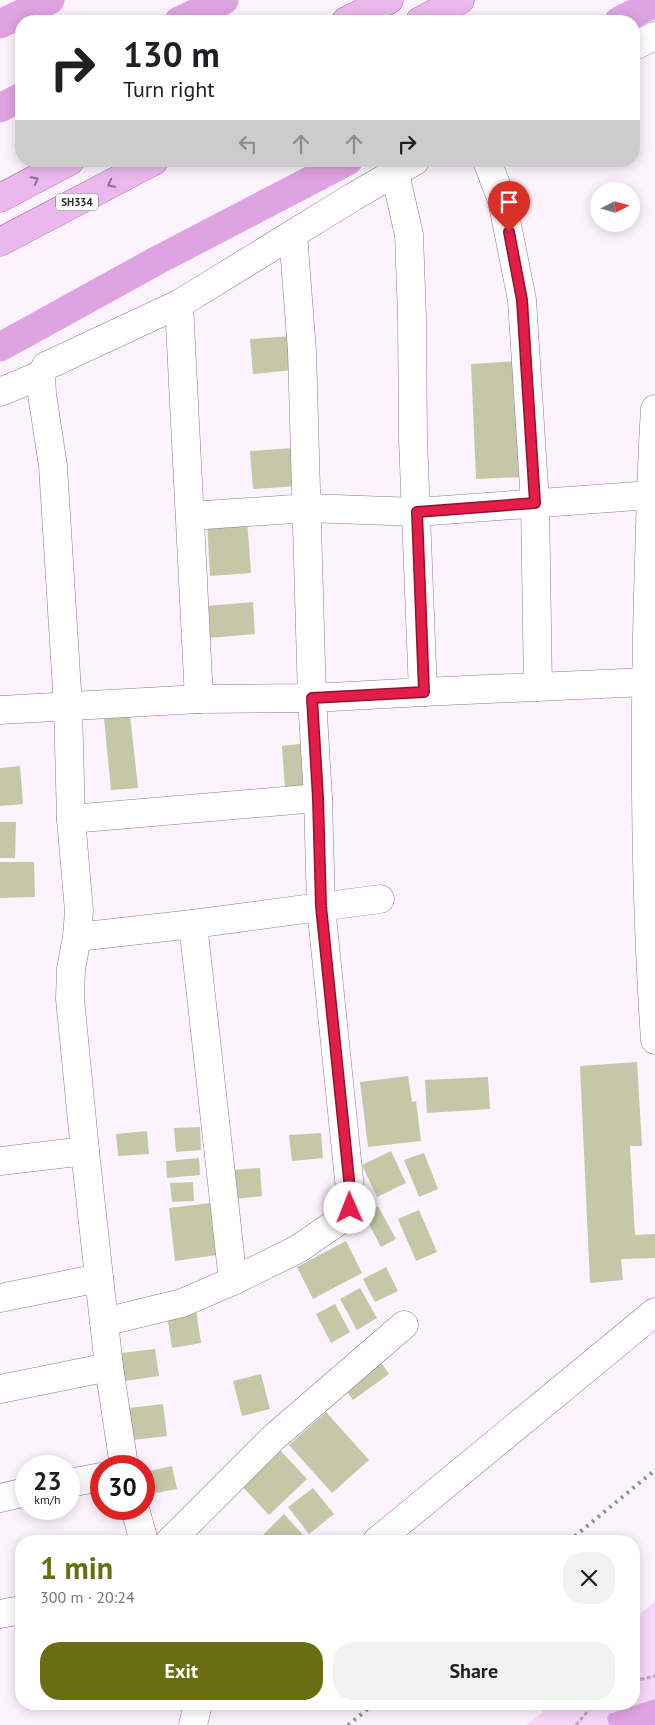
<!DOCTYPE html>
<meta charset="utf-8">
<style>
body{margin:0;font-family:"PT Sans",sans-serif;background:#f2f2f2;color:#202124;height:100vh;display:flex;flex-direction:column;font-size:19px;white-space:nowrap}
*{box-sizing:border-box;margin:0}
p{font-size:16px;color:#757577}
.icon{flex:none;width:28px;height:28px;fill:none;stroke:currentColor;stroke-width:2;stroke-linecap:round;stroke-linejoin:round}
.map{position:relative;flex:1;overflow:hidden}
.panel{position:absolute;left:15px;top:1535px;width:625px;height:175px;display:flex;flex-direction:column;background:#fff;border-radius:20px;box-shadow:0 2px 12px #0003}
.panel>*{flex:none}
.banner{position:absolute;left:15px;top:15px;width:625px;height:152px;border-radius:20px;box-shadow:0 2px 12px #0003;background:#fff;color:#202124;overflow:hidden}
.needle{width:32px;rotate:84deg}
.fabs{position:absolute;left:590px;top:182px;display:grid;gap:10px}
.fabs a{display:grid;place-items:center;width:50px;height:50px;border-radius:50%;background:#fff;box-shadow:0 2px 12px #0003;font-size:25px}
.speed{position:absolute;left:15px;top:1455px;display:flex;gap:10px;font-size:25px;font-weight:700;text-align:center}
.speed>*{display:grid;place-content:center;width:65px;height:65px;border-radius:50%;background:#fff;box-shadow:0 2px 12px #0003;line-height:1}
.speed small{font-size:12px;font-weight:400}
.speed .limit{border:8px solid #d22;background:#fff;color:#111}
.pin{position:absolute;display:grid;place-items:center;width:42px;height:42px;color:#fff;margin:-51px -21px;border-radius:50% 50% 50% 0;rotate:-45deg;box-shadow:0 0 5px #0007}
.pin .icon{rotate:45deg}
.me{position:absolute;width:55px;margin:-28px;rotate:359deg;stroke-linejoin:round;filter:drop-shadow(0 0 4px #0008)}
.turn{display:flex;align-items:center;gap:18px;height:105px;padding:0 25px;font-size:22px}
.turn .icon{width:65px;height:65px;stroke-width:2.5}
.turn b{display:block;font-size:35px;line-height:42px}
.lanes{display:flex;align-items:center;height:48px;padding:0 25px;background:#0003;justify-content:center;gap:25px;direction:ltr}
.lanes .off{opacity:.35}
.round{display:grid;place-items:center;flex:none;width:52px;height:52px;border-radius:20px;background:#f2f2f2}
.head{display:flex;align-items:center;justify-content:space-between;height:85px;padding:0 25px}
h1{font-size:30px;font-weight:700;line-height:38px;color:#696e13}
.button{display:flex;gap:10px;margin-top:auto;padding:10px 25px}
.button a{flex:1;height:58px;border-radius:20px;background:#696e13;color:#fff;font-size:20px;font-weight:700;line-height:58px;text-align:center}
.button a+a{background:#f2f2f2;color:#202124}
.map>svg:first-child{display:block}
</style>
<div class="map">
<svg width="655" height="1725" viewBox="0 0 655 1725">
<rect width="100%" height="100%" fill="#fdf3fe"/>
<polygon fill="#f8d7f9" points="655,1601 655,1725 526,1725 543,1712 539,1704 634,1704 634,1619"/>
<polygon fill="#dea3e1" points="655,1699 655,1725 609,1725 607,1718 609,1714"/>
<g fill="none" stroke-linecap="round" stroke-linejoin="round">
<g stroke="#dea3e1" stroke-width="29">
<polyline points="179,21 224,0"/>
<polyline points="619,21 655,3"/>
<polyline points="0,24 50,0"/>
<polyline points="0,108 21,97"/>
<polyline points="0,347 156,261 348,161"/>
</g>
</g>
<g fill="#c4c8a7">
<polygon points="293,336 295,370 253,374 250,339"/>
<polygon points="520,361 525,477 476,479 471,364"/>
<polygon points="294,448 297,486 253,489 250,451"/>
<polygon points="247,519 251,573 210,576 207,522"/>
<polygon points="253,602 255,634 209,638 206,606"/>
<polygon points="130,715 138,788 111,790 104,718"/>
<polygon points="308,743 311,787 285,790 282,746"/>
<polygon points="20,766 23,804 0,806 0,768"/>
<polygon points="0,822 16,822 15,858 0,858"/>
<polygon points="0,862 34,862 35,897 0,898"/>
<polygon points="637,1062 642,1146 630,1146 635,1235 655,1234 655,1258 621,1259 623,1280 590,1283 580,1066"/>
<polygon points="408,1076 412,1102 416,1101 421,1141 368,1147 360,1082"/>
<polygon points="488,1077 490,1109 427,1113 425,1080"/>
<polygon points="200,1127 201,1150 176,1152 174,1128"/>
<polygon points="147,1131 149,1154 118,1156 116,1134"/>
<polygon points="321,1133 323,1158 292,1161 289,1135"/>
<polygon points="391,1151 406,1183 377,1197 362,1165"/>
<polygon points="424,1153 438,1189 419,1197 404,1160"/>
<polygon points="199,1158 200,1175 167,1178 166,1161"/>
<polygon points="260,1168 262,1196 235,1199 232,1170"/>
<polygon points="193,1182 194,1201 172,1202 170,1183"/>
<polygon points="211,1203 217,1255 175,1261 169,1208"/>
<polygon points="378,1206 396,1239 381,1247 364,1215"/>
<polygon points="419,1210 437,1252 416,1261 398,1219"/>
<polygon points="346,1241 362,1273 313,1299 297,1267"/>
<polygon points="386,1267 398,1291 375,1302 363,1279"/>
<polygon points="360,1288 377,1318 357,1330 340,1299"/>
<polygon points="335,1304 350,1332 331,1343 316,1314"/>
<polygon points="196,1310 201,1343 172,1348 167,1315"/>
<polygon points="155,1349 159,1376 125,1381 121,1353"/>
<polygon points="380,1361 389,1374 353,1400 344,1387"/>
<polygon points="261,1374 270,1409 242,1416 233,1381"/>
<polygon points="163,1404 167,1436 133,1440 129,1408"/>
<polygon points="326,1412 369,1460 332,1493 289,1445"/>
<polygon points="278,1448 307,1479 269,1515 240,1484"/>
<polygon points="172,1466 177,1489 150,1494 145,1472"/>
<polygon points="313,1488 334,1514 309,1534 288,1507"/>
<polygon points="284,1514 303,1535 297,1541 263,1541 260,1538"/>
</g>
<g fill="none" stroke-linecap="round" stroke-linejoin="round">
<g stroke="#8f788f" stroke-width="29">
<g id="street">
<polyline points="634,46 655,36"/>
<polyline points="487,161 502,200 522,300 535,503 538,687"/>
<polyline points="179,304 199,699"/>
<polyline points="0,392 41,375"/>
<path d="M655,409c-4,62 -5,123 -7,185 -4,148 -3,298 7,446"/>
<polyline points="190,516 308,508 417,512 651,495"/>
<polyline points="423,692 646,682"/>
<polyline points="0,710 199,699 312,698 423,692 413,439 412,317 409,235 395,173"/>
<polyline points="71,819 318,798"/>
<polyline points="193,924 233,1281"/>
<polyline points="77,937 193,924 380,899"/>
<polyline points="0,1161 85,1151"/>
<polyline points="0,1298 99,1278"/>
<polyline points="104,1322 182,1303 233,1281 298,1249 346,1216 350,1208 351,1199 321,907 318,798 312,698 302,351 293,234"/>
<polyline points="0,1389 109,1367"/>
<polyline points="124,1466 109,1367 85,1151 70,999 71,969 77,937 79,911 71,819 68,707 53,466 42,394 41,375 46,366 179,304 353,197 415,161"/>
<polyline points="69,1483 101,1477"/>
<polyline points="0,1498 26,1492"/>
<polyline points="135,1509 144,1541"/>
<polyline points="170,1541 273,1438 404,1325"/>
<polyline points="377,1541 655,1312"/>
<polyline points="0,1614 21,1610"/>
<polyline points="193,1725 198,1704"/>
</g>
</g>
<g stroke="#a066a4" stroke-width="29">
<g id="primary">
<polyline points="346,21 389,0"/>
<polyline points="420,21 460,0"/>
<polyline points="0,198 70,161"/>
<polyline points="0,242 154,161"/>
</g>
</g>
<g stroke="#b4aab5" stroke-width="3" stroke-dasharray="4 2.5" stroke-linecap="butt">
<polyline points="634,1681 655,1676"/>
<polyline points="576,1725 594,1704"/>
</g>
<use href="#street" stroke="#fff" stroke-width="28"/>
<use href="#primary" stroke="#ebb8ee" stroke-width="28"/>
<g stroke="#968c97" stroke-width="4" stroke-dasharray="2.5 5" stroke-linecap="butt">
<polyline points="569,1541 655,1470"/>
<polyline points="348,1725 374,1704"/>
</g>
</g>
<defs><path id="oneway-chevron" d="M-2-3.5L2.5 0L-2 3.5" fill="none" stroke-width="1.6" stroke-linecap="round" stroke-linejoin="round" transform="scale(1.25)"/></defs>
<g stroke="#8d6f8f">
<use href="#oneway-chevron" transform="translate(35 180) rotate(-28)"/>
<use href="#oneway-chevron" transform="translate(111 184) rotate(152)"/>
</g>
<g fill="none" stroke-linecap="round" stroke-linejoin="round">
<g stroke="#92132f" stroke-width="12">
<polyline id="route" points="350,1208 351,1199 321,906 318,798 312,698 424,692 417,512 535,503 522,300 509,232"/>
</g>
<use href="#route" stroke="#e11d48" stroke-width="9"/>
</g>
<g text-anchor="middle" stroke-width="4" stroke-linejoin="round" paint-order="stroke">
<rect fill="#fff" stroke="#6d676e" stroke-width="1" x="56" y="193.5" width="42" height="17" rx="4"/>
<g font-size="11" font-weight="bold" fill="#2f2630">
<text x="77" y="206">SH334</text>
</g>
</g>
</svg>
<div class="fabs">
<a><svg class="needle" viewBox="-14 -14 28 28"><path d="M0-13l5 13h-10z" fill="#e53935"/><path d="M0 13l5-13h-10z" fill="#757577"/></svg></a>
</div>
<div class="speed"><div>23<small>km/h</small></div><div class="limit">30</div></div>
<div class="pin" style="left:509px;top:232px;background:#d93025"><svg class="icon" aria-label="arrive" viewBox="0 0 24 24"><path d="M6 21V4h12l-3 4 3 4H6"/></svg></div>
<svg class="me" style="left:350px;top:1208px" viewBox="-20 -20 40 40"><circle r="19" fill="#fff"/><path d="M0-13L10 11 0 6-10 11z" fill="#e11d48"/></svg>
<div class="banner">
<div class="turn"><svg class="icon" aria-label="right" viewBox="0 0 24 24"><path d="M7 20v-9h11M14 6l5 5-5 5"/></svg><div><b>130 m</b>Turn right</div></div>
<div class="lanes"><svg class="icon off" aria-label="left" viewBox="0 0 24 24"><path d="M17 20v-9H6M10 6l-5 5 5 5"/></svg><svg class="icon off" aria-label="ahead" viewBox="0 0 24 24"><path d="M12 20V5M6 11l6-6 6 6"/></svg><svg class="icon off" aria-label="ahead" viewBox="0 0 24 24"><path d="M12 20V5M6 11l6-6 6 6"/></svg><svg class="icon" aria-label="right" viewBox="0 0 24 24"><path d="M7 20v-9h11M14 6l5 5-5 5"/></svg></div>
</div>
<section class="panel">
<div class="head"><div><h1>1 min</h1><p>300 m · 20:24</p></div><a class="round"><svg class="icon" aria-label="close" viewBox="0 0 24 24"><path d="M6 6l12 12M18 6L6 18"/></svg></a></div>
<div class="button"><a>Exit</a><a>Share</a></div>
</section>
</div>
